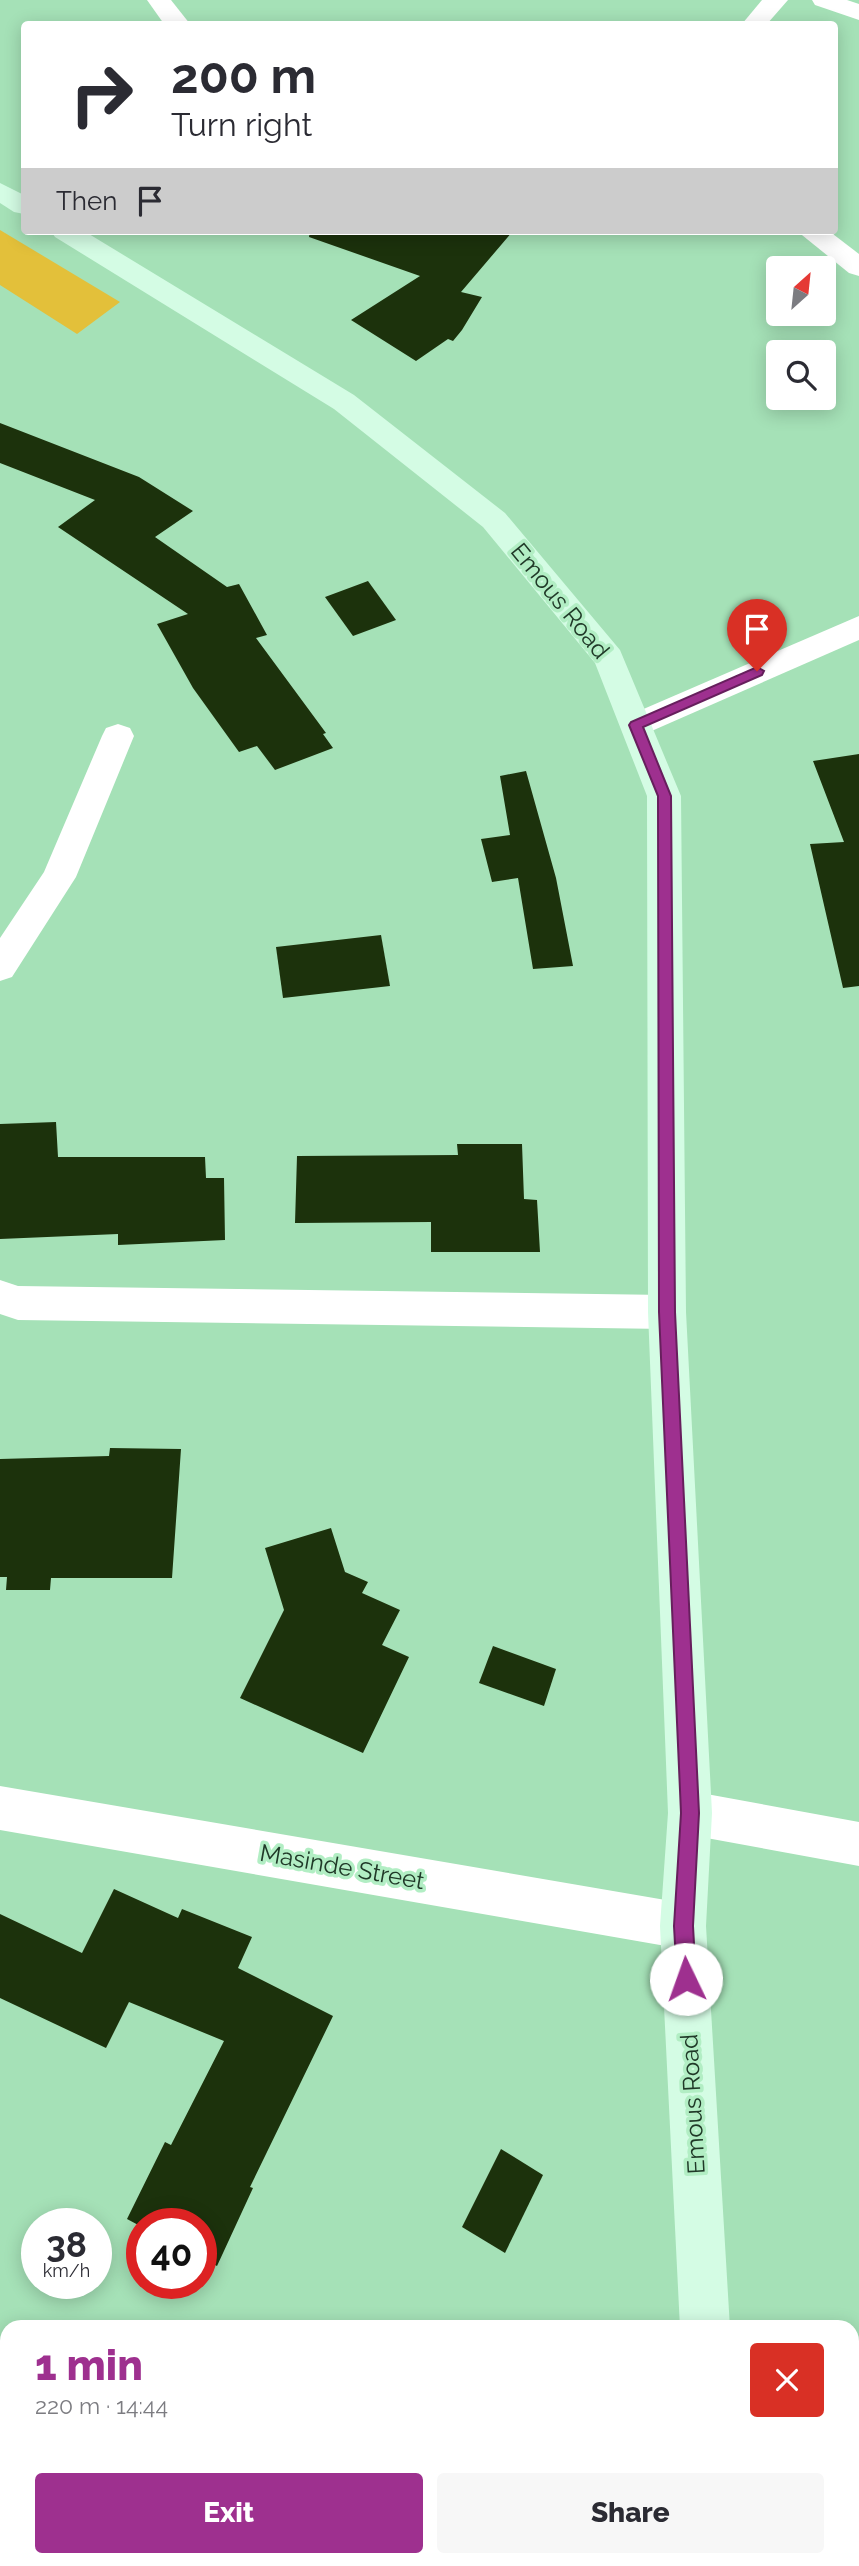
<!DOCTYPE html>
<meta charset="utf-8">
<style>
body{margin:0;font-family:Raleway,sans-serif;background:#f7f7f7;color:#2b2b33;height:100vh;display:flex;flex-direction:column;font-size:26px;white-space:nowrap}
*{box-sizing:border-box;margin:0}
p{font-size:23px;color:#7c7c81}
.icon{flex:none;width:38px;height:38px;fill:none;stroke:currentColor;stroke-width:2;stroke-linecap:round;stroke-linejoin:round}
.map{position:relative;flex:1;overflow:hidden}
.side{position:absolute;left:0px;top:2320px;width:859px;height:247px;display:flex;flex-direction:column;background:#fff;border-radius:21px 21px 0 0;box-shadow:0 4px 18px #0003}
.side>*{flex:none}
.banner{position:absolute;left:21px;top:21px;width:817px;height:214px;border-radius:7px;box-shadow:0 4px 18px #0003;background:#fff;color:#2b2b33;overflow:hidden}
.needle{width:46px;rotate:27deg}
.tools{position:absolute;left:766px;top:256px;display:grid;gap:14px}
.tools a{display:grid;place-items:center;width:70px;height:70px;border-radius:7px;background:#fff;box-shadow:0 4px 18px #0003;font-size:35px}
.speed{position:absolute;left:21px;top:2208px;display:flex;gap:14px;font-size:35px;font-weight:700;text-align:center}
.speed>*{display:grid;place-content:center;width:91px;height:91px;border-radius:50%;background:#fff;box-shadow:0 4px 18px #0003;line-height:1}
.speed small{font-size:18px;font-weight:400}
.speed .limit{border:10px solid #d22;background:#fff;color:#111}
.pin{position:absolute;display:grid;place-items:center;width:60px;height:60px;color:#fff;margin:-72px -30px;border-radius:50% 50% 50% 0;rotate:-45deg;box-shadow:0 0 7px #0007}
.pin .icon{rotate:45deg}
.me{position:absolute;width:77px;margin:-38px;rotate:357deg;stroke-linejoin:round;filter:drop-shadow(0 0 5px #0008)}
.turn{display:flex;align-items:center;gap:24px;height:147px;padding:0 35px;font-size:32px}
.turn .icon{width:91px;height:91px;stroke-width:2.5}
.turn b{display:block;font-size:49px;line-height:60px}
.then{display:flex;align-items:center;height:66px;padding:0 35px;background:#0003;gap:14px;font-size:26px}
.round{display:grid;place-items:center;flex:none;width:74px;height:74px;border-radius:7px;background:#f7f7f7}
.head{display:flex;align-items:center;justify-content:space-between;height:119px;padding:0 35px}
h1{font-size:42px;font-weight:800;line-height:52px;color:#9e308f}
.cta{display:flex;gap:14px;margin-top:auto;padding:14px 35px}
.cta a{flex:1;height:80px;border-radius:7px;background:#9e308f;color:#fff;font-size:28px;font-weight:800;line-height:80px;text-align:center}
.cta a+a{background:#f7f7f7;color:#2b2b33}
.map>svg:first-child{display:block}
</style>
<div class="map">
<svg width="859" height="2566" viewBox="0 0 859 2566">
<rect width="100%" height="100%" fill="#a5e1b7"/>
<polygon fill="#e3c03a" points="0,230 120,302 77,334 0,285"/>
<g fill="#1c320c">
<polygon points="310,231 513,231 461,292 482,297 462,330 453,341 448,339 416,361 351,320 420,276 309,237"/>
<polygon points="0,423 139,477 193,511 155,537 227,587 239,584 267,635 256,638 326,733 323,734 333,748 275,770 257,746 239,752 193,688 157,624 188,614 58,527 95,500 0,463"/>
<polygon points="368,581 396,620 353,636 325,597"/>
<polygon points="859,754 859,986 843,988 810,844 844,842 813,761"/>
<polygon points="526,771 556,878 573,966 533,969 518,878 492,882 481,839 510,835 500,776"/>
<polygon points="381,935 390,986 283,998 276,947"/>
<polygon points="56,1122 58,1157 205,1157 206,1178 224,1178 225,1240 118,1245 118,1234 0,1239 0,1124"/>
<polygon points="457,1144 522,1144 524,1199 537,1200 540,1252 431,1252 431,1222 295,1223 297,1156 458,1155"/>
<polygon points="110,1448 181,1449 172,1578 51,1578 50,1590 6,1590 7,1577 0,1577 0,1459 109,1456"/>
<polygon points="331,1528 345,1572 368,1582 362,1593 400,1610 382,1645 409,1657 363,1753 240,1698 284,1610 265,1548"/>
<polygon points="493,1646 556,1669 544,1706 479,1683"/>
<polygon points="114,1889 178,1918 182,1909 252,1937 238,1968 333,2016 250,2187 253,2188 217,2266 201,2258 201,2224 142,2224 142,2227 127,2219 165,2142 171,2145 224,2041 129,2002 106,2048 0,1998 0,1914 82,1953"/>
<polygon points="501,2149 543,2175 505,2253 462,2227"/>
</g>
<g fill="none" stroke-linecap="round" stroke-linejoin="round">
<g fill="#fff" fill-rule="evenodd">
<polygon points="147,0 171,0 190,24 164,24"/>
<polygon points="762,0 788,0 767,24 742,24"/>
<polygon points="812,0 847,0 859,4 859,20 815,5"/>
<polygon points="797,231 829,231 859,254 859,276 849,273"/>
<polygon points="859,616 859,640 647,733 636,737 625,733 620,725 625,717"/>
<polygon points="118,724 130,728 134,736 76,877 12,977 0,981 0,938 44,872 102,736 106,728"/>
<polygon points="0,1280 18,1286 667,1295 681,1300 686,1312 681,1324 667,1329 18,1320 0,1314"/>
<polygon points="0,1786 683,1903 699,1910 706,1926 699,1942 683,1949 0,1830"/>
<polygon points="690,1791 859,1822 859,1866 690,1835 674,1829 668,1813 674,1797"/>
<polygon points="852,2517 859,2518 859,2566 845,2566 833,2560 852,2560"/>
</g>
<g fill="#d4fce4" fill-rule="evenodd">
<polygon points="0,183 24,195 24,214 14,212 0,203"/>
<polygon points="51,231 84,231 354,395 505,513 620,650 681,796 686,1312 712,1813 706,1926 730,2328 680,2328 660,1926 668,1813 648,1312 647,796 595,663 483,527 334,409 55,237"/>
<rect x="677" y="2560" width="52" height="6"/>
</g>
</g>
<polygon fill="#9e308f" stroke="#671f5d" stroke-width="2" points="757,667 764,671 762,675 643,727 671,796 675,1312 699,1813 693,1926 696,1979 693,1986 686,1989 679,1986 677,1979 674,1926 681,1813 659,1312 658,796 629,725 631,722"/>
<g text-anchor="middle" stroke-width="7" stroke-linejoin="round" paint-order="stroke">
<g font-size="24" fill="#203928" stroke="#b2eec4">
<text transform="translate(560 601) rotate(51)" y="8">Emous Road</text>
<text transform="translate(342 1867) rotate(10)" y="8">Masinde Street</text>
<text transform="translate(693 2104) rotate(-93)" y="8">Emous Road</text>
</g>
</g>
</svg>
<div class="tools">
<a><svg class="needle" viewBox="-14 -14 28 28"><path d="M0-13l5 13h-10z" fill="#e53935"/><path d="M0 13l5-13h-10z" fill="#7c7c81"/></svg></a>
<a><svg class="icon" aria-label="search" viewBox="0 0 24 24"><circle cx="10" cy="10" r="6"/><path d="M15 15l6 6"/></svg></a>
</div>
<div class="speed"><div>38<small>km/h</small></div><div class="limit">40</div></div>
<div class="pin" style="left:757px;top:671px;background:#d93025"><svg class="icon" aria-label="arrive" viewBox="0 0 24 24"><path d="M6 21V4h12l-3 4 3 4H6"/></svg></div>
<svg class="me" style="left:686px;top:1979px" viewBox="-20 -20 40 40"><circle r="19" fill="#fff"/><path d="M0-13L10 11 0 6-10 11z" fill="#9e308f"/></svg>
<div class="banner">
<div class="turn"><svg class="icon" aria-label="right" viewBox="0 0 24 24"><path d="M7 20v-9h11M14 6l5 5-5 5"/></svg><div><b>200 m</b>Turn right</div></div>
<div class="then">Then<svg class="icon" aria-label="arrive" viewBox="0 0 24 24"><path d="M6 21V4h12l-3 4 3 4H6"/></svg></div>
</div>
<section class="side">
<div class="head"><div><h1>1 min</h1><p>220 m · 14:44</p></div><a class="round" style="background:#d93025;color:#fff"><svg class="icon" aria-label="close" viewBox="0 0 24 24"><path d="M6 6l12 12M18 6L6 18"/></svg></a></div>
<div class="cta"><a>Exit</a><a>Share</a></div>
</section>
</div>
